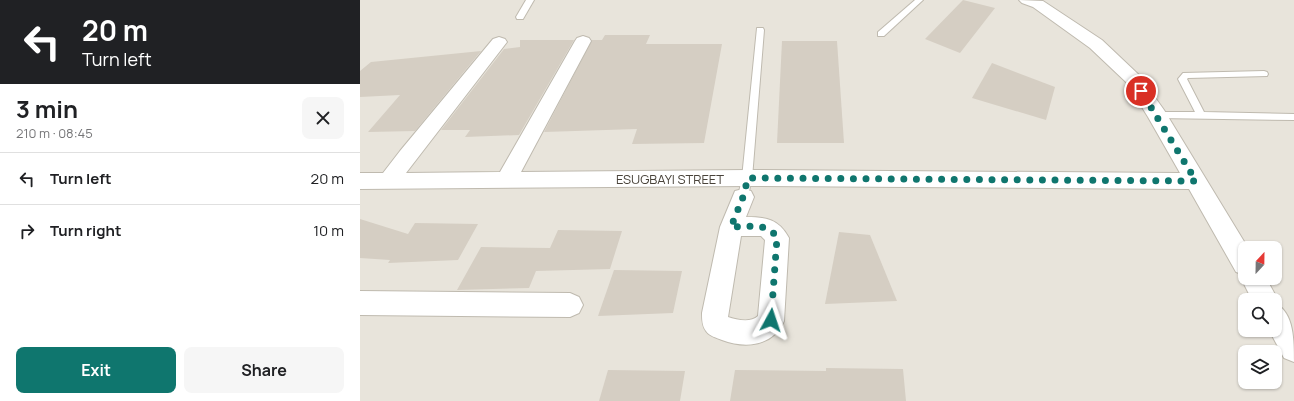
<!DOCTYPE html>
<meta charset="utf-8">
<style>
body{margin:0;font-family:Manrope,sans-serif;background:#f6f6f6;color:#202124;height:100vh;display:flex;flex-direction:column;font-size:15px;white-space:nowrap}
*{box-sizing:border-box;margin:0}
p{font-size:13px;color:#757577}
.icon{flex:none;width:22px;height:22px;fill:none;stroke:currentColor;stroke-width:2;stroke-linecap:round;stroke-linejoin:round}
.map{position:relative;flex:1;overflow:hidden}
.panel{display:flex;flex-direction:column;background:#fff;width:360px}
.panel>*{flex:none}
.hud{background:#202124;color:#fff;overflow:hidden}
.needle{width:26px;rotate:22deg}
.buttons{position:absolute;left:878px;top:241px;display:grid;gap:8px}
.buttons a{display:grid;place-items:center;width:44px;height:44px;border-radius:8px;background:#fff;box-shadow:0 1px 3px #0004;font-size:20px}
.pin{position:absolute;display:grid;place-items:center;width:34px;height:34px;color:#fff;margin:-17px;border:2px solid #fff;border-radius:50%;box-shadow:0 1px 4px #0007}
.me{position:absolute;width:44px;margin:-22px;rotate:5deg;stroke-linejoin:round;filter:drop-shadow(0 0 3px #0008)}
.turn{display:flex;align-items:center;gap:14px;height:84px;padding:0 16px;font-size:18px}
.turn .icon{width:52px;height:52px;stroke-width:2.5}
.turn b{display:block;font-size:28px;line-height:34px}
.round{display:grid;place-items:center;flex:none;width:42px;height:42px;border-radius:8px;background:#f6f6f6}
.headline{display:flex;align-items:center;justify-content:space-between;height:68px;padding:0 16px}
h1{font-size:24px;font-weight:700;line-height:30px}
.cta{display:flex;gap:8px;margin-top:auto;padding:8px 16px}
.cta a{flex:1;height:46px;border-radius:8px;background:#0f766e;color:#fff;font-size:16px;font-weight:700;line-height:46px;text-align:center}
.cta a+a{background:#f6f6f6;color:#202124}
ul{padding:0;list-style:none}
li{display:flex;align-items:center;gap:12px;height:52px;padding:0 16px;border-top:1px solid #e0e0e0}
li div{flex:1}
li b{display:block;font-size:15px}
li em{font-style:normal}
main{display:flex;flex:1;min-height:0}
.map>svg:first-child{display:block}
</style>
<main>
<section class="panel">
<div class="hud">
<div class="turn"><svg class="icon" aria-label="left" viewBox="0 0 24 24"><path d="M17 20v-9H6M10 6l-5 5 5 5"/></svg><div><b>20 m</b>Turn left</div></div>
</div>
<div class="headline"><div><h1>3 min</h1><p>210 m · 08:45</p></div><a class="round"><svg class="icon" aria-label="close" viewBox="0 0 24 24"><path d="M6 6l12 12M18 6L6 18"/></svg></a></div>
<ul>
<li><svg class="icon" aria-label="left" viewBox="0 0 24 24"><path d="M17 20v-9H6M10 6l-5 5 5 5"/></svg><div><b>Turn left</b></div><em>20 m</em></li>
<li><svg class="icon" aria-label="right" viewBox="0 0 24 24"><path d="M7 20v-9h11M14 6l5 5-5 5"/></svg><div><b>Turn right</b></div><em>10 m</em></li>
</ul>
<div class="cta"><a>Exit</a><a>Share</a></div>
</section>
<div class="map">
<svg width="934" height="401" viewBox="0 0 934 401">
<rect width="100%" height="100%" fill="#f5f2ec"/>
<path fill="#e8e4db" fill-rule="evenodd" d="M0,0h934v401h-934zM885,248h30v30h-30zM885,300h30v30h-30zM885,352h30v30h-30z"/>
<g fill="#d5cec3">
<polygon points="603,0 635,8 600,53 565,39"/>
<polygon points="245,35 290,35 286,44 362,44 344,143 272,144 277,129 184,132 232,40 242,40"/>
<polygon points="160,40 214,40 159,135 105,137 110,130 81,130 144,49 160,47"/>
<polygon points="422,41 477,41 484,143 417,143"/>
<polygon points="121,51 55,131 8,132 40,95 0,97 0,71 11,62"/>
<polygon points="632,63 695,87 686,120 612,98"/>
<polygon points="0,219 48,234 55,223 118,224 98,260 28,263 30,260 0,258"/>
<polygon points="198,230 262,231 250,269 176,271 169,288 97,290 121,247 190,248"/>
<polygon points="479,232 510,235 537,301 465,304"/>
<polygon points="254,270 322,271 313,313 238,316"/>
<polygon points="466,368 543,369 546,401 370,401 375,370 466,371"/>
<polygon points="248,370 325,371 320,401 239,401"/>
</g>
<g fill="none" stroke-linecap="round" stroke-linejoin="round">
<g stroke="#bfbaaf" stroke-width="2">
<g id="lane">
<polygon points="166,0 174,0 163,19 157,19 156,17"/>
<polygon points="555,0 563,0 524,36 518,36 518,32"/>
<polygon points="397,28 403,28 404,30 392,178 387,200 383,201 379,200 378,197 382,178"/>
<polygon points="904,71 907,72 908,74 907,76 828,78 827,79 844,112 934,114 934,120 797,118 792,115 797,112 835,112 818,79 823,73"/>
</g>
</g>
<g stroke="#bfbaaf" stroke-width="2">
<g id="street">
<path d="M659,0l24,1 59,39 37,35 25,35 84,138h-3v30h21l12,22 -2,4c18,9 18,37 18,58l-10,-4 -15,-28h6v-30h-23l-11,-22 1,-4 -6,-2 -47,-83 -442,-3 -387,3v-16h23l17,-22 93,-112 6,-2 6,2 2,3 -101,131 94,-1 75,-131 2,-3 6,-2 6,2 2,3 -70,131 226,-2 433,3 -32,-56 -21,-34 -37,-35 -57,-41 -11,-4z"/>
<path d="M383,189l8,2 3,6 -8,20c20,0 33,2 43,21l-5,83c-11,25 -38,28 -62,19 -5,-2 -13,-4 -16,-9 -4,-5 -4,-12 -4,-18l18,-86 15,-36zM381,236h20l4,4 -7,76c-7,7 -21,4 -30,1z"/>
<polygon points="0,291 210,293 219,297 223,305 219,313 210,317 0,315"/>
</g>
</g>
<use href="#lane" fill="#fff" fill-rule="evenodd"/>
<use href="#street" fill="#fff" fill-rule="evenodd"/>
</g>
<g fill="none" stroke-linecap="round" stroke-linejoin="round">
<path stroke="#0f766e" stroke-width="7" stroke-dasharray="0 12.6" d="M411,320l6,-82c-1,-2 -3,-5 -6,-7 -7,-7 -30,-4 -40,-4l12,-30 5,-19 448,3 -55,-90"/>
</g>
<g text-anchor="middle" stroke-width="3" stroke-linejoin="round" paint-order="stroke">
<g font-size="13" fill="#49433a" stroke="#fff">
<text x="310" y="184">ESUGBAYI STREET</text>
</g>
</g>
</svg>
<div class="buttons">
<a><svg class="needle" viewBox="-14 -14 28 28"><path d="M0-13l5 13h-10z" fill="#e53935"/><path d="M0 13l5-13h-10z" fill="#757577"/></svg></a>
<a><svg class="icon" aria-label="search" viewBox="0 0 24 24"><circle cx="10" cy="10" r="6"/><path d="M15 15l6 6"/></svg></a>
<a><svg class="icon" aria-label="layers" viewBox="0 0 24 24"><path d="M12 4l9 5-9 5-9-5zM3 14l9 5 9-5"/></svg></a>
</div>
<div class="pin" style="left:781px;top:91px;background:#d93025"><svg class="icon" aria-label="arrive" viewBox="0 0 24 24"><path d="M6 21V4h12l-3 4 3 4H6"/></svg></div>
<svg class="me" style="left:411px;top:320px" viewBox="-20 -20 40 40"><path d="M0-17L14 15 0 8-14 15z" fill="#0f766e" stroke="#fff" stroke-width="4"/></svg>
</div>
</main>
